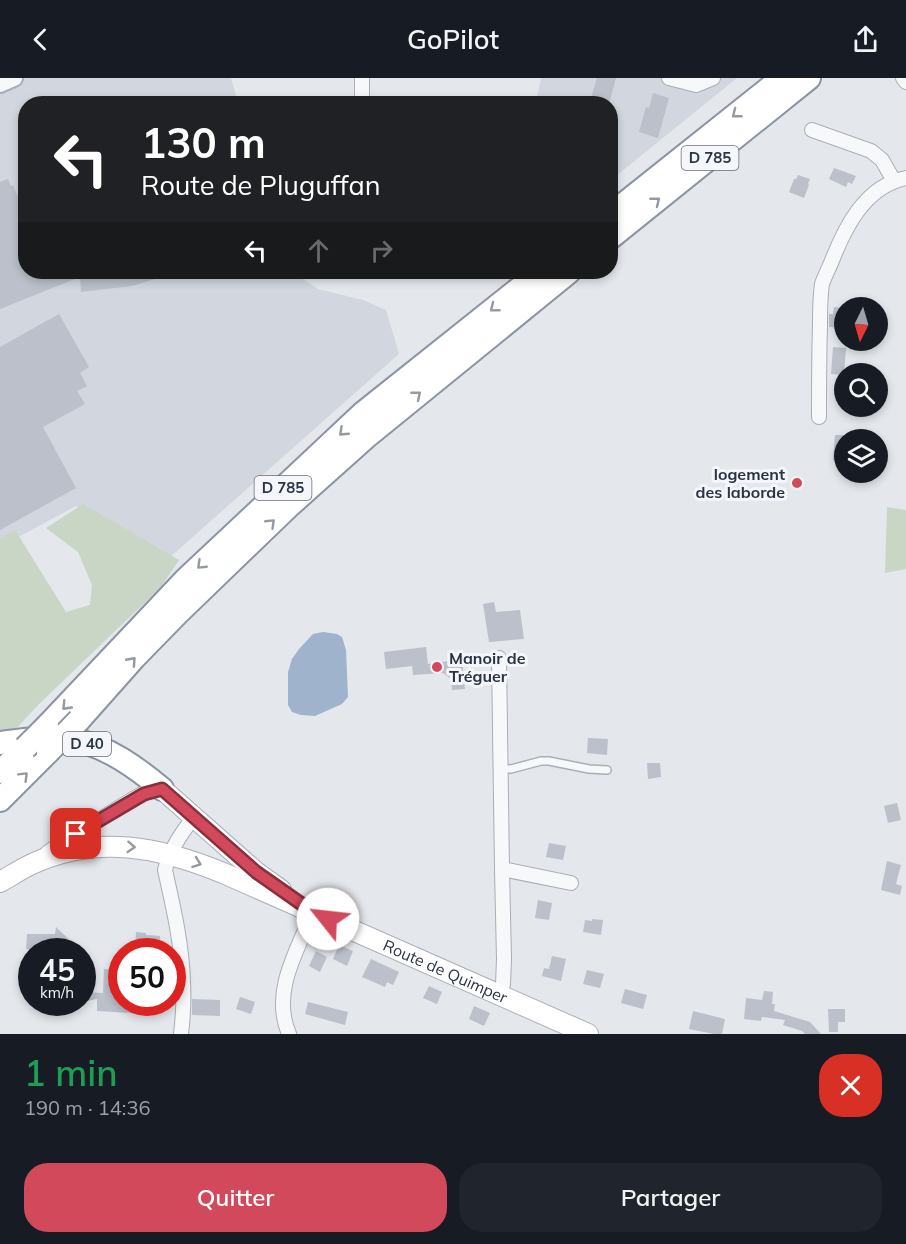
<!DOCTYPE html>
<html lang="fr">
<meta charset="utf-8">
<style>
body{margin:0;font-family:Mulish,sans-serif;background:#20242c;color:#f1f3f6;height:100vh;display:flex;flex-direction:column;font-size:22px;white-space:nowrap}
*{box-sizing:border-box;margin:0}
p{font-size:20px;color:#9ea1a6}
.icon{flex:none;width:33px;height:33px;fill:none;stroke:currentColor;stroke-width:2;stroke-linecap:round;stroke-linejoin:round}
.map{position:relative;height:956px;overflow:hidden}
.drawer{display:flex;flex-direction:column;background:#171b24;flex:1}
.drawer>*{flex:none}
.guide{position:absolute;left:18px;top:18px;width:600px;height:183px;border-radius:24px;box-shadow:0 3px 9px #0003;background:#202124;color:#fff;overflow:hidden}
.needle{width:39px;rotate:185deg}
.tools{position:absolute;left:834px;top:219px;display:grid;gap:12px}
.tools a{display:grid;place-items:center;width:54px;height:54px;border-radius:50%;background:#171b24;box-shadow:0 3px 9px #0003;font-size:30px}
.speed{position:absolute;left:18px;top:860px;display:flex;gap:12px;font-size:30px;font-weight:700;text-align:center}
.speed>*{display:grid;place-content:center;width:78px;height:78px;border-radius:50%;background:#171b24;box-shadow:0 3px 9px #0003;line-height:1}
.speed small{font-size:15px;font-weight:400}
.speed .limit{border:9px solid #d22;background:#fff;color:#111}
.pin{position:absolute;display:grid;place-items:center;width:51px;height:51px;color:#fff;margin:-26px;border-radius:12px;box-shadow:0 3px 9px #0006}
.me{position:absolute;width:66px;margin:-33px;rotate:299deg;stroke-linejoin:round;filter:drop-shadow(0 0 4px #0008)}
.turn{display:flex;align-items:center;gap:21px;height:126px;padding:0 24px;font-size:27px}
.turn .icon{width:78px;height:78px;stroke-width:2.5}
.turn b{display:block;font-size:42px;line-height:51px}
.lanes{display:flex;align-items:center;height:57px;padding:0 24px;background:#0003;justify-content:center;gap:30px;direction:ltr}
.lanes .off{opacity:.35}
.round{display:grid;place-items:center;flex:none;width:63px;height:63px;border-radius:24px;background:#20242c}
.headline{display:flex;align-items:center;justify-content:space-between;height:102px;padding:0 24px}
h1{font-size:36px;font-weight:600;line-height:45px;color:#1e9e55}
.action{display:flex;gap:12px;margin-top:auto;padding:12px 24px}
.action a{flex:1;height:69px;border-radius:24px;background:#d1495b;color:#fff;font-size:24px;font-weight:600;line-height:69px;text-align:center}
.action a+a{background:#20242c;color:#f1f3f6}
header{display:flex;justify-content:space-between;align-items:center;height:78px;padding:0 24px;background:#171b24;font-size:27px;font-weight:600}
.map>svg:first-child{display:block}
</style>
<header><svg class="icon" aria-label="back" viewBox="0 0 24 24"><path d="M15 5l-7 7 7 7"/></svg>GoPilot<svg class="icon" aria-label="share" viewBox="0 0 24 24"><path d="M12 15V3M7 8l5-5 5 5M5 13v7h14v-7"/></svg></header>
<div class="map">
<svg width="906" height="956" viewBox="0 0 906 956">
<rect width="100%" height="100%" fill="#e4e7ec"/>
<g fill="#d2d6de">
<polygon points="0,0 231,0 238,25 26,26 26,194 292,194 318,211 363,222 386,232 399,276 169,480 76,428 0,469"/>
<polygon points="541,0 737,0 611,102 610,26 536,26"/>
</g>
<g fill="#c9d6c5">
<polygon points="83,426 179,482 161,509 38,627 0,668 0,460 15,452 66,534 90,527 92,507 78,474 46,450"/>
<polygon points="887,429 906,432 906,491 885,495"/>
</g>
<polygon fill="#9fb4cc" points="323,554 337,556 342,559 346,572 348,619 342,626 315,638 301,637 292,634 288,627 288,594 292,581 299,571 313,556"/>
<g fill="#bbc0ca">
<polygon points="597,0 616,0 609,26 589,26"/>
<polygon points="653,15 669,20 658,60 639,54 646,29 649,30"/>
<polygon points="834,90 856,98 852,106 848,104 846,109 829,101"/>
<polygon points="798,97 810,101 808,106 809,107 804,120 789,114 794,101 796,101"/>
<polygon points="8,101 11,108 13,107 26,139 26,194 171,194 171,196 132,208 81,214 80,199 0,231 0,104"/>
<polygon points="834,229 844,230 844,250 829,249 829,236 833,236"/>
<polygon points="59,236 89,289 80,295 87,308 77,313 85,326 43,349 76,410 0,452 0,269"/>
<polygon points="833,269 846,270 844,297 831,296"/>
<polygon points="835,357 844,357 844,383 833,382"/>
<polygon points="494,524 496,534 520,532 524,561 489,564 483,526"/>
<polygon points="426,569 428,586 462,581 465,611 452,612 451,601 443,595 413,597 412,588 386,591 384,574"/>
<polygon points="588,660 608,661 607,677 587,675"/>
<polygon points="647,685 660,685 661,699 648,701"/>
<polygon points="897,725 901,742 888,745 884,728"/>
<polygon points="549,765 566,768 563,782 546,779"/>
<polygon points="887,783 901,787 896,806 902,808 900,817 881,812"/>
<polygon points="538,822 552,825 549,842 535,840"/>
<polygon points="592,841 603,842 601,857 583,854 585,842 592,843"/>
<polygon points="56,849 81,873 42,873 42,871 26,871 27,856 55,856"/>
<polygon points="136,854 146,855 146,857 160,858 160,873 135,873"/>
<polygon points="339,867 353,873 347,888 333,881"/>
<polygon points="316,873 327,879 320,894 309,888"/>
<polygon points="552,878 566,881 561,903 542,898 544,890 549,891"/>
<polygon points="371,881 399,894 393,907 387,904 385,909 362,899"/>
<polygon points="104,891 122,892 122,924 131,924 131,935 97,933 97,921 82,924 82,914 103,915"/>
<polygon points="587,892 604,896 600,910 583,906"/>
<polygon points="429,908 442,914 437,926 423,920"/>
<polygon points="625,911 647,917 643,931 621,925"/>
<polygon points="764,913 773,914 772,926 775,926 774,933 810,944 821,956 805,956 802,953 783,947 785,942 762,939 761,943 744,941 746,920 762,922"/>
<polygon points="240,919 255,924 251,936 236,931"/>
<polygon points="192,921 220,922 220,938 192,937"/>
<polygon points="308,924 348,934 345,947 305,936"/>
<polygon points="474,928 490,935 484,948 469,941"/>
<polygon points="828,931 845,931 845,944 838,944 838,954 829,954"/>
<polygon points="693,933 725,941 722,956 714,956 689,951"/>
</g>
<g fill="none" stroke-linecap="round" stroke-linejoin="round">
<g stroke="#a9aeb7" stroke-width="10">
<polyline id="service" points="501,691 511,691 541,683 549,683 589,691 607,692"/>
</g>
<g stroke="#a9aeb7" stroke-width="16">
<g id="minor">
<polyline points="669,0 696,7 713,0"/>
<polyline points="903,0 906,4"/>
<polyline points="362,26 362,0"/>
<polyline points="812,52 871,73 882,82 894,103"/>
<path d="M819,339c0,-30 0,-61 1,-91 0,-14 0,-29 2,-42 2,-6 6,-14 9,-21 14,-36 34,-77 75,-85"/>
<polyline points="499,580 502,791 504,881 503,906 500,917"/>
<polyline points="47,775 61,765 133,721 144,715 162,711"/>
<polyline points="502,791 571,805"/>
<path d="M181,956c2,-17 3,-35 2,-52 -1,-38 -10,-76 -18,-112 4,-19 17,-38 29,-53"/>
<path d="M289,956c-18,-42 8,-83 24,-122"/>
</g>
</g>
<g stroke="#a9aeb7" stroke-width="20">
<polyline id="tertiary" points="0,6 14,0"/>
</g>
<g stroke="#a9aeb7" stroke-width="22">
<g id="secondary">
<polyline points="162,711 256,794 281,812"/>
<path id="s1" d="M0,804c11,-6 21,-13 32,-18 65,-30 128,-17 191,9l365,161"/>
</g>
</g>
<g stroke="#8b94a3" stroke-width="26">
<g id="trunk">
<polyline points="610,137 782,0"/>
<polyline points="610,160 809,0"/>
<polyline points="79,642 134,580 178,535 289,428 365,360 569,194"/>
<polyline points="47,648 186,501 363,335 540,194"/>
<path d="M0,665c23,-3 50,-7 74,-3 33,6 63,28 88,49"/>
<polyline points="0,694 25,670"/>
<polyline points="0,722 48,674"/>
</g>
</g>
<use href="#service" stroke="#f7f8fa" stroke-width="7"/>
<use href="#minor" stroke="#f7f8fa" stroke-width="14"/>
<use href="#tertiary" stroke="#f7f8fa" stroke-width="16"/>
<use href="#secondary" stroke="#fff" stroke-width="20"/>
<use href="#trunk" stroke="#fff" stroke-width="22"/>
<g stroke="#8b94a3" stroke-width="26" stroke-linecap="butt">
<g id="trunk-bridge">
<polyline points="25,670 47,648"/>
<polyline points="48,674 79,642"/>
</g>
</g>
<use href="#trunk-bridge" stroke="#fff" stroke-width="22"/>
</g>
<defs><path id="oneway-chevron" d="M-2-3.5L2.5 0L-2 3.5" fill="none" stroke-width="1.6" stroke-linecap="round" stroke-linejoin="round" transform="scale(1.5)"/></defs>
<g stroke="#959aa2">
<use href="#oneway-chevron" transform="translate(736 36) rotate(142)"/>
<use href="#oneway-chevron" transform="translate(656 123) rotate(-39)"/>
<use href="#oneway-chevron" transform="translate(494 230) rotate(141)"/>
<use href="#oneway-chevron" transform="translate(417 317) rotate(-39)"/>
<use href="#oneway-chevron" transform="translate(343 354) rotate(137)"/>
<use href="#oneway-chevron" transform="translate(271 445) rotate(-44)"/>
<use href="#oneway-chevron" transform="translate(201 487) rotate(136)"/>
<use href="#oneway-chevron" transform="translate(132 583) rotate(-48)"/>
<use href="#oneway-chevron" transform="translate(66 628) rotate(134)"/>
<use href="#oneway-chevron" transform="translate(24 698) rotate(-45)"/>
<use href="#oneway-chevron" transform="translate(131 769) rotate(4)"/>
<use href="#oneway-chevron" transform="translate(197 785) rotate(20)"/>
</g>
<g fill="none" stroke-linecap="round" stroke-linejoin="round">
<g stroke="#882f3b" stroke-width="15">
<polyline id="route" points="76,756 144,716 162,711 256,794 313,834 328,841"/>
</g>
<use href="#route" stroke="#d1495b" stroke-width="10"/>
</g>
<g fill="#d1495b" stroke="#f4f6f9" stroke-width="2">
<circle cx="797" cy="405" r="6"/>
<circle cx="437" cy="589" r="6"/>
</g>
<g text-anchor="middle" stroke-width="6" stroke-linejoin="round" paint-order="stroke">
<g fill="#f4f6f9" stroke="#676e7b" stroke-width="1.5">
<rect x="681.5" y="68" width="57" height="24" rx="4.5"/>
<rect x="254.5" y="398" width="57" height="24" rx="4.5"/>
<rect x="63" y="654" width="48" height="24" rx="4.5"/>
</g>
<g font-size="15" font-weight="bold" fill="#2b3445">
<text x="710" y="85">D 785</text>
<text x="283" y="415">D 785</text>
<text x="87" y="671">D 40</text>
</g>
<g font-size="16" font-weight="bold" fill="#2b3445" stroke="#f4f6f9" text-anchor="end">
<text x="785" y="402">logement<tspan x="785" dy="18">des laborde</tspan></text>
<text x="449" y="586" text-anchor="start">Manoir de<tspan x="449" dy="18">Tréguer</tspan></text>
</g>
<g font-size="16" fill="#2b3445" stroke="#f4f6f9">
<text dy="6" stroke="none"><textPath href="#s1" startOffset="477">Route de Quimper</textPath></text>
</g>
</g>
</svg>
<div class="tools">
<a><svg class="needle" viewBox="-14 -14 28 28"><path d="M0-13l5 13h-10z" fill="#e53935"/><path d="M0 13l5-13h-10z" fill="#9ea1a6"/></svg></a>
<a><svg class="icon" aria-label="search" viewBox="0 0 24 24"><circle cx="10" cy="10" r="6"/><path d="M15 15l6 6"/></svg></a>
<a><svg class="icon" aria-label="layers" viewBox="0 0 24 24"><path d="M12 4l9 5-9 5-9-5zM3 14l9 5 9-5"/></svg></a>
</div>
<div class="speed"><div>45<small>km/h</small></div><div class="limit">50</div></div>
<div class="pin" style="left:76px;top:756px;background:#d93025"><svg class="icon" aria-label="arrive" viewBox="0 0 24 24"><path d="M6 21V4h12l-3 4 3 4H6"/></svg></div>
<svg class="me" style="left:328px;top:841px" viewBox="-20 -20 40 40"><circle r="19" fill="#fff"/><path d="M0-13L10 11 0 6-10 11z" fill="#d1495b"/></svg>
<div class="guide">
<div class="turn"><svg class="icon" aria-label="left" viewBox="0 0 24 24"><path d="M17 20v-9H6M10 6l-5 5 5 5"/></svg><div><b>130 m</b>Route de Pluguffan</div></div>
<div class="lanes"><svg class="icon" aria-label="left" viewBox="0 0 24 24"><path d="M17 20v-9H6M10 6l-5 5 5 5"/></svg><svg class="icon off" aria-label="ahead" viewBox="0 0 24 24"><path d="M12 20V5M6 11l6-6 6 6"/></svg><svg class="icon off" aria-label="right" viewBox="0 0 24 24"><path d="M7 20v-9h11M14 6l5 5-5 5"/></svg></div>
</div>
</div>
<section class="drawer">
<div class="headline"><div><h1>1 min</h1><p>190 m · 14:36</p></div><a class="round" style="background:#d93025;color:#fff"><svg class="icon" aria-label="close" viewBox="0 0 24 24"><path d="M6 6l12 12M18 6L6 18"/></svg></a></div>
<div class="action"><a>Quitter</a><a>Partager</a></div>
</section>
